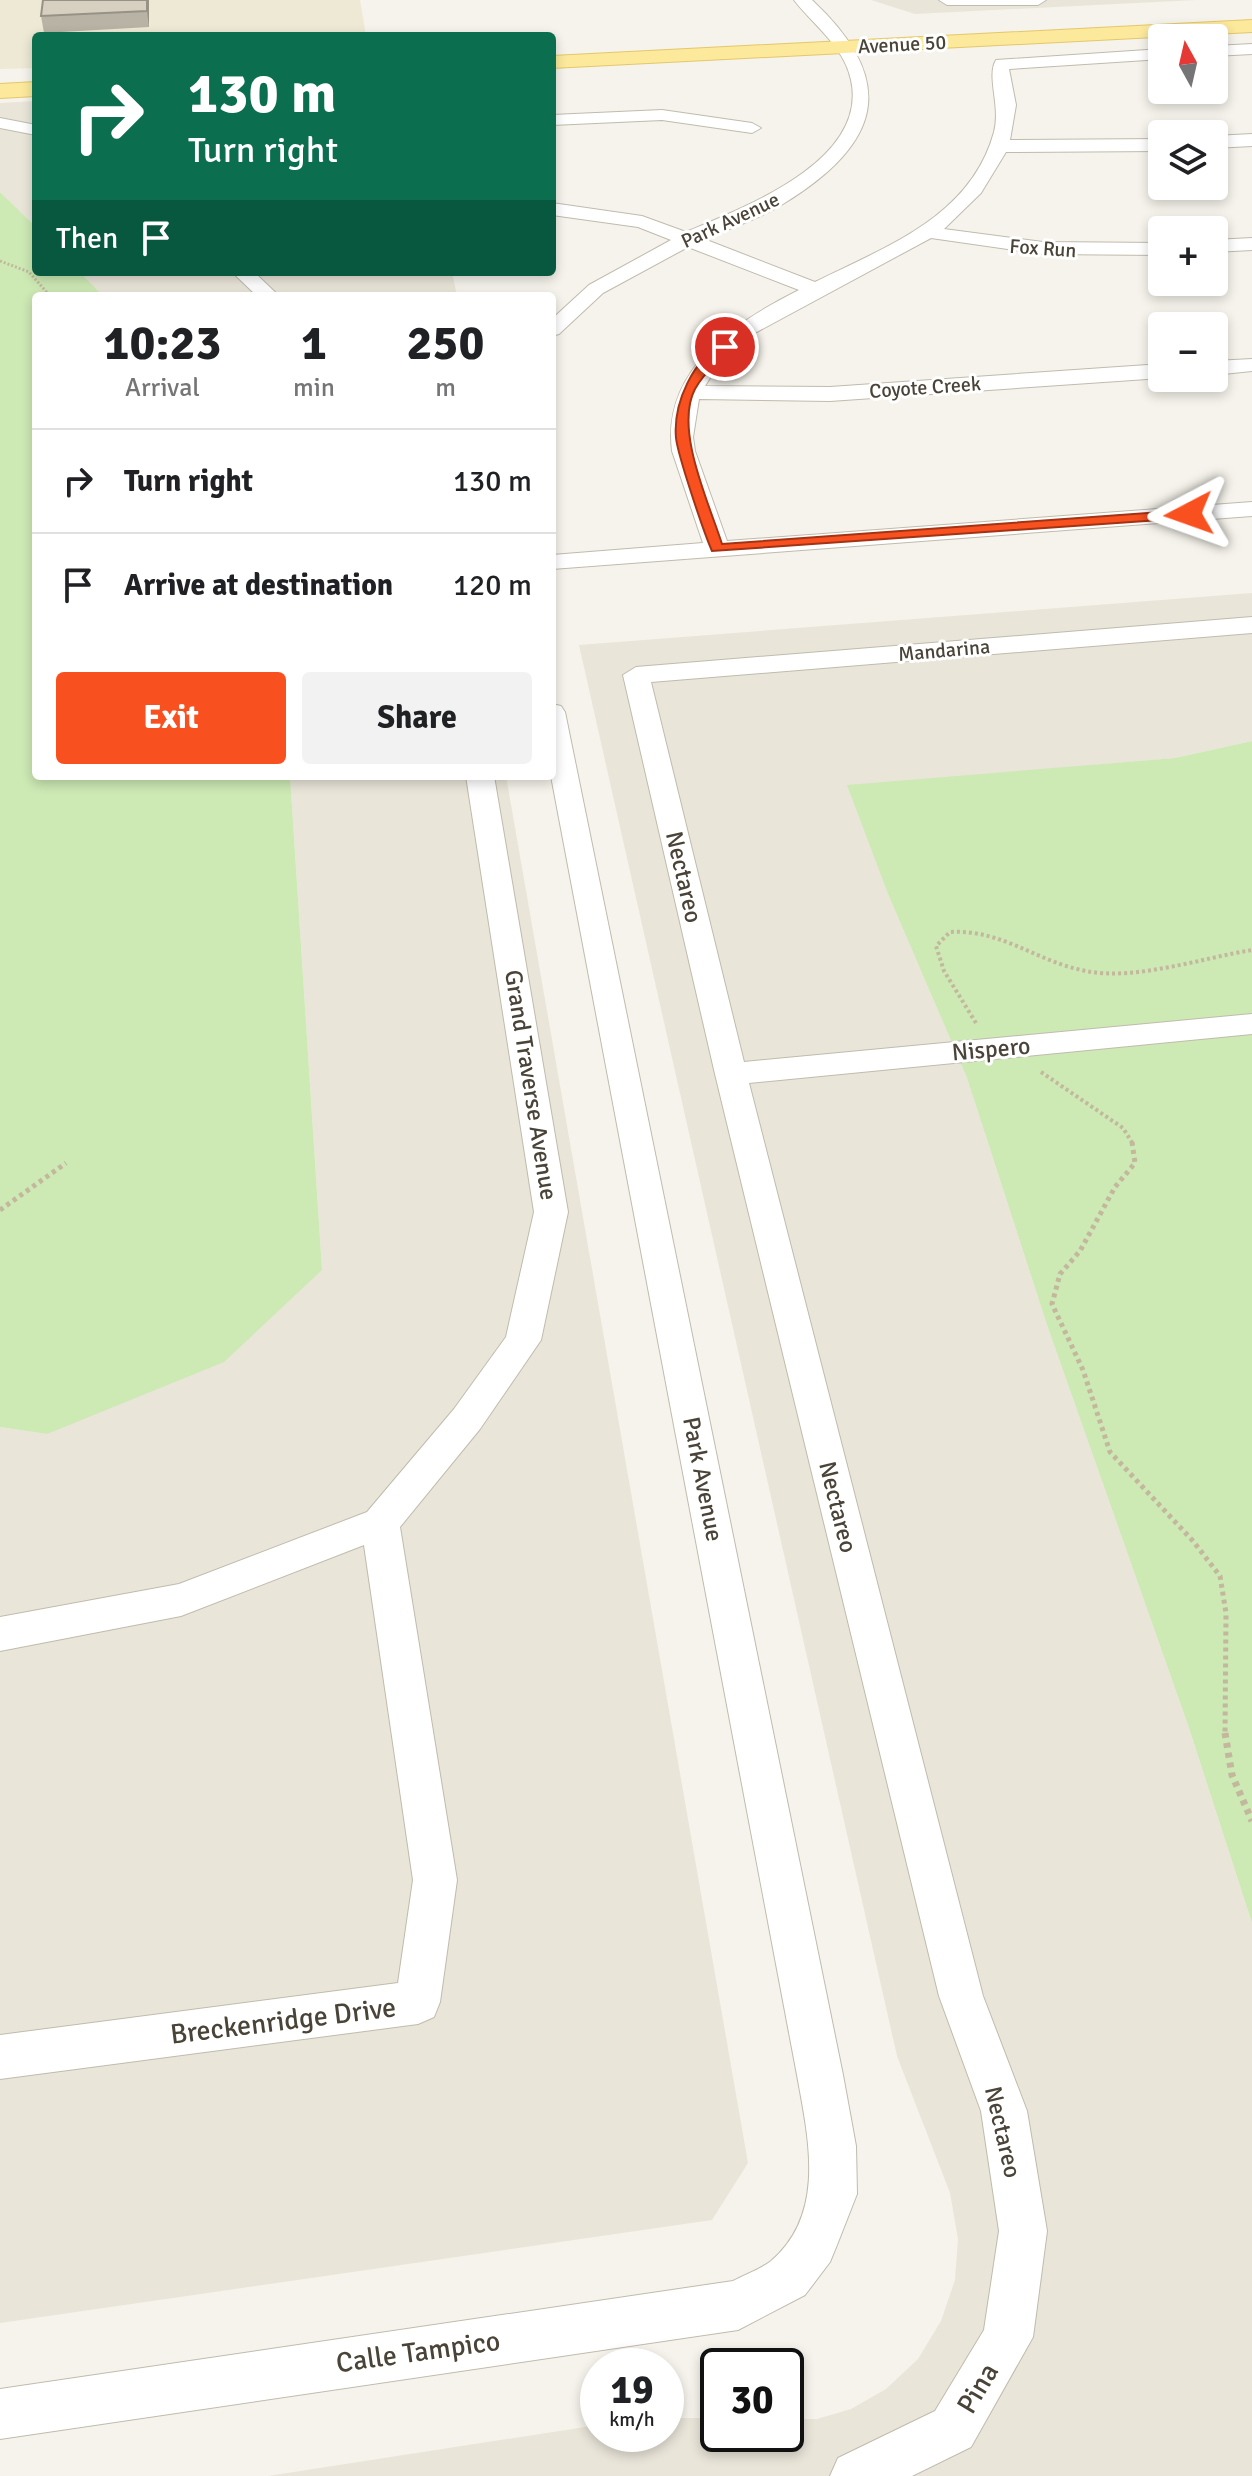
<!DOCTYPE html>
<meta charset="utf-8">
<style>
body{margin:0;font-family:Signika,sans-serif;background:#f2f2f2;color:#202124;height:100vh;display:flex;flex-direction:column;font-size:30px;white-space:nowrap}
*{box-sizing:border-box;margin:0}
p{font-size:26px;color:#757577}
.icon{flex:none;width:44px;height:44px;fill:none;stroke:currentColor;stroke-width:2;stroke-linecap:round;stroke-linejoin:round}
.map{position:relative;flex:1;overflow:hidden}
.side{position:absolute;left:32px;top:292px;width:524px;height:488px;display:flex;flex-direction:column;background:#fff;border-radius:8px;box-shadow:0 4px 12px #0003}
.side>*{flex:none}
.hud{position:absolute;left:32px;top:32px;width:524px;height:244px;border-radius:8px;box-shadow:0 4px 12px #0003;background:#0b6e4f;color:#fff;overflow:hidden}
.needle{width:52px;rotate:352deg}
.controls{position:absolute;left:1148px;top:24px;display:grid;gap:16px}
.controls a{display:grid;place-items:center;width:80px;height:80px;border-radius:8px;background:#fff;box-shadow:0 4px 12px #0003;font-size:40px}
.speed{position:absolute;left:580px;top:2348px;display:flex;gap:16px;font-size:40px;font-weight:700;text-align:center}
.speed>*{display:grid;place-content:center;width:104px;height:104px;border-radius:50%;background:#fff;box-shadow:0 4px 12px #0003;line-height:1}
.speed small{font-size:20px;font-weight:400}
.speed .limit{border:4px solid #111;border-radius:12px;background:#fff;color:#111}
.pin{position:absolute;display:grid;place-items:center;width:68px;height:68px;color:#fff;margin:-34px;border:4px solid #fff;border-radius:50%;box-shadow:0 2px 8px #0007}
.me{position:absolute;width:88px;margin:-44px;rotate:266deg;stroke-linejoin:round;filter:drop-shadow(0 0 6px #0008)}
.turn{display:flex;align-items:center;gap:28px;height:168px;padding:0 24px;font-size:36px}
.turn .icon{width:104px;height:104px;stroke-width:2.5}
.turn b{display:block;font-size:56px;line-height:68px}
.then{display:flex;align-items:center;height:76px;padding:0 24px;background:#0003;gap:16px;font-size:30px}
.eta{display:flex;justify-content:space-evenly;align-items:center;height:136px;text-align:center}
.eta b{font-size:48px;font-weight:700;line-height:56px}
.primary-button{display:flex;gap:16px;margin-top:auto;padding:16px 24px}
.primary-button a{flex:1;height:92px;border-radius:8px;background:#f8501f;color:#fff;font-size:32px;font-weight:700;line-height:92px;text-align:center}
.primary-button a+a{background:#f2f2f2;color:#202124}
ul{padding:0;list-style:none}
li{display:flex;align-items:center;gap:24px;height:104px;padding:0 24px;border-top:2px solid #e0e0e0}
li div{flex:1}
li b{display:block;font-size:30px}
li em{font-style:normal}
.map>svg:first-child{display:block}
</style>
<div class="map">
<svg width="1252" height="2476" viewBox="0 0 1252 2476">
<rect width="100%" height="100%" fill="#f5f3eb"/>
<g fill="#e9e5d9">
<polygon points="871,0 1196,0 915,14"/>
<polygon points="36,101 36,227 0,192 0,103"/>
<polygon points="80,272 452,272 457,296 103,296"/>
<polygon points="1252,593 1252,741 1175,758 848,786 888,894 967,1078 1047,1325 1189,1728 1252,1923 1252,2476 268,2476 598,2425 598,2434 666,2434 666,2418 718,2418 718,2434 786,2434 786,2419 817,2419 851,2409 886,2389 918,2359 941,2321 955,2280 958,2239 950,2193 897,2056 579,645"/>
<polygon points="290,776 506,776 748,2163 712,2220 0,2323 0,1427 47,1434 322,1270"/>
</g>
<polygon fill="#eee9d5" points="0,0 360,0 366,36 36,36 36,68 0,69"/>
<g fill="#cde9b4">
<polygon points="0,192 36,227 36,272 80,272 103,296 36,296 36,776 290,776 322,1270 224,1362 47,1434 0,1427"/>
<polygon points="1252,741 1252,1923 1189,1728 1047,1325 967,1078 888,894 847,785 1175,758"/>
</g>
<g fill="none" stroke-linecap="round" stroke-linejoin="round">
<g stroke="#c1bbad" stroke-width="2">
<g id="minor">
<path d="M794,0h18c88,82 69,144 -29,204 -23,15 -53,24 -79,35l111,43c70,-35 156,-65 179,-150 7,-26 -8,-56 2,-72l166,-11v10l-153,10 7,36 -6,35 152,-1v12l-156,1 -25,41 -37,36 99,13 119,1v12l-119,-1 -112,-16 -178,96 -34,30 -14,22 125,1 332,-23v14l-332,23 -131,-2 -6,38 2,14 32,90 525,-39v14l-700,53v-14l151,-12 -31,-92c-10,-81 61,-128 127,-161l-111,-43 -85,46 -44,41 -7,2v-17l37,-34 82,-45 -33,-13 -86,-12v-12l90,13 44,16c57,-24 183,-71 165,-152 -7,-34 -38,-55 -57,-80z"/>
<polygon points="939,0 1046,0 1038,5 947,5"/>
<polygon points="1252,44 1252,54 1214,56 1214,46"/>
<polygon points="662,110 752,123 761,128 752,133 662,120 552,125 552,115"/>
<polygon points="0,118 36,125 36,135 0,128"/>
<polygon points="1252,134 1252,146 1214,148 1214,136"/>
<polygon points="1252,238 1252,250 1214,252 1214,240"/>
<polygon points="232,272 254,272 279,296 257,296"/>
<polygon points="1252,359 1252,371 1214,375 1214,361"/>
<polygon points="1252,617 1252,633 651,682 744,1062 1252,1014 1252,1034 749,1083 983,1996 1027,2111 1047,2231 1033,2337 971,2447 912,2476 830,2476 838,2458 935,2411 984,2330 999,2231 981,2111 939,1996 715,1074 623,675 636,667"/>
<path d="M552,704l9,2 4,6 278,1363 13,71 1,48 -20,51 -7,17 -25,33 -67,35 -738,109v-50l733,-108c11,-6 28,-12 38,-20 56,-48 37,-124 26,-186l-246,-1299z"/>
<polygon points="466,776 494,776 568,1212 541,1340 480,1429 400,1527 457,1880 440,2002 434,2017 418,2024 0,2079 0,2035 398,1983 413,1880 364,1545 181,1616 0,1651 0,1617 179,1584 367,1512 454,1409 506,1337 534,1212"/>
</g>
</g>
<g stroke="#e3c86b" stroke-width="2">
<g id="major">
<polygon points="1252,20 1252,32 552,68 552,56"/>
<polygon points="36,82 36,96 0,98 0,84"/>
</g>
</g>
<polyline stroke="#c3b89e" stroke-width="3" stroke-dasharray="2 2" stroke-linecap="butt" points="0,261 29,272 50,296"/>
<g stroke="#c3b89e" stroke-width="4" stroke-dasharray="3 3" stroke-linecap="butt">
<path d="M976,1023l-32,-52 -8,-25 14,-14c52,-3 87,30 136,39 49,10 116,-13 166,-21"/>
<polyline points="1041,1072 1123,1128 1133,1144"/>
</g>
<g stroke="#c3b89e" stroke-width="5" stroke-dasharray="4 4" stroke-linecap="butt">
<polyline points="1132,1142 1135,1163 1115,1187 1080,1251 1060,1274 1052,1304 1083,1370 1110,1452 1193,1541 1220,1576 1226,1613 1225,1735"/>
<polyline points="0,1210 66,1163"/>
</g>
<polyline stroke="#c3b89e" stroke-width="7" stroke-dasharray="5 5" stroke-linecap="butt" points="1225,1733 1232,1775 1252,1821"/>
<use href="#minor" fill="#fff" fill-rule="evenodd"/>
<use href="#major" fill="#fde99c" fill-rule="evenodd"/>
</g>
<polygon fill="#b9b3a5" points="43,0 149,0 149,27 44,33 41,16"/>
<polygon fill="#969286" points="147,0 149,0 149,27 147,11"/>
<polygon fill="#d7d0c0" stroke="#969286" stroke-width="2" points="43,0 147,0 147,11 41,16"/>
<path fill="#f8501f" stroke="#a13414" stroke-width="2" d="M725,344l6,3c-12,14 -27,25 -36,42 -21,40 14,114 27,155l467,-34 6,4 -6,4 -477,33c-8,-18 -34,-95 -36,-113 -3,-34 17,-81 49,-94z"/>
<g text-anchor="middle" stroke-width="6" stroke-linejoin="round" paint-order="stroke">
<g font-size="20" fill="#4a4438" stroke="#fff">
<text transform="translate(902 44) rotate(-3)" y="7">Avenue 50</text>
<text transform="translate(730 220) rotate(-25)" y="7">Park Avenue</text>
<text transform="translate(1043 248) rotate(4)" y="7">Fox Run</text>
<text transform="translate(925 387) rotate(-4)" y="7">Coyote Creek</text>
<text transform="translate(944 650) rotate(-5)" y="7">Mandarina</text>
</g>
<g font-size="24" fill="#4a4438" stroke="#fff">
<text transform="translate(684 877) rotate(77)" y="8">Nectareo</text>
<text transform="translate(991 1049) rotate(-5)" y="8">Nispero</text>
<text transform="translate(531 1085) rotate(81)" y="8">Grand Traverse Avenue</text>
<text transform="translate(703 1479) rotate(79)" y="8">Park Avenue</text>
<text transform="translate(838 1507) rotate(76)" y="8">Nectareo</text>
<text transform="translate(1003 2132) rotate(77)" y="8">Nectareo</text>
</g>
<g font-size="28" fill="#4a4438" stroke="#fff">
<text transform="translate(283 2020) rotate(-7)" y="10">Breckenridge Drive</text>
<text transform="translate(418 2351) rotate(-8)" y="10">Calle Tampico</text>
<text transform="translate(977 2388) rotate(-59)" y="10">Pina</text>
</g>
</g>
</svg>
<div class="controls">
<a><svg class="needle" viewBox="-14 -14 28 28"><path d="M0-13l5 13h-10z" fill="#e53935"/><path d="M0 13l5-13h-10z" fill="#757577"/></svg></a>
<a><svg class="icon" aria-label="layers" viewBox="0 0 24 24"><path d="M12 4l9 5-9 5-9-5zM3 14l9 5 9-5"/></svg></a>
<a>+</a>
<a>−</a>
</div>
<div class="speed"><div>19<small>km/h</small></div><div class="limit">30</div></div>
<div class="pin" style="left:725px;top:347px;background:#d93025"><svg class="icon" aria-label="arrive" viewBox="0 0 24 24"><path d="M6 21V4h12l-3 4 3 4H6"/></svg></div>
<svg class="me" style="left:1189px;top:514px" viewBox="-20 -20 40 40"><path d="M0-17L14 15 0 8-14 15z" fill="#f8501f" stroke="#fff" stroke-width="4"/></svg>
<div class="hud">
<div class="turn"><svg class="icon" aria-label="right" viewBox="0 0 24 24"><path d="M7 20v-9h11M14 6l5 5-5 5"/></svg><div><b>130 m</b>Turn right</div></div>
<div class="then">Then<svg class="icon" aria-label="arrive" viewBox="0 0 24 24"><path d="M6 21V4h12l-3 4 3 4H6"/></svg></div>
</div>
<section class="side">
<div class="eta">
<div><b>10:23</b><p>Arrival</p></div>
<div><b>1</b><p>min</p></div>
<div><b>250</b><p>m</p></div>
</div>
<ul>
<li><svg class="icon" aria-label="right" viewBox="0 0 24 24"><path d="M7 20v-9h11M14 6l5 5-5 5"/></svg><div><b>Turn right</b></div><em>130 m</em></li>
<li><svg class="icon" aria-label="arrive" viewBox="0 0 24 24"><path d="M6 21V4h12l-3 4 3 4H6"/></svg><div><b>Arrive at destination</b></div><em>120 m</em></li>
</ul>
<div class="primary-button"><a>Exit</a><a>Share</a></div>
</section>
</div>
